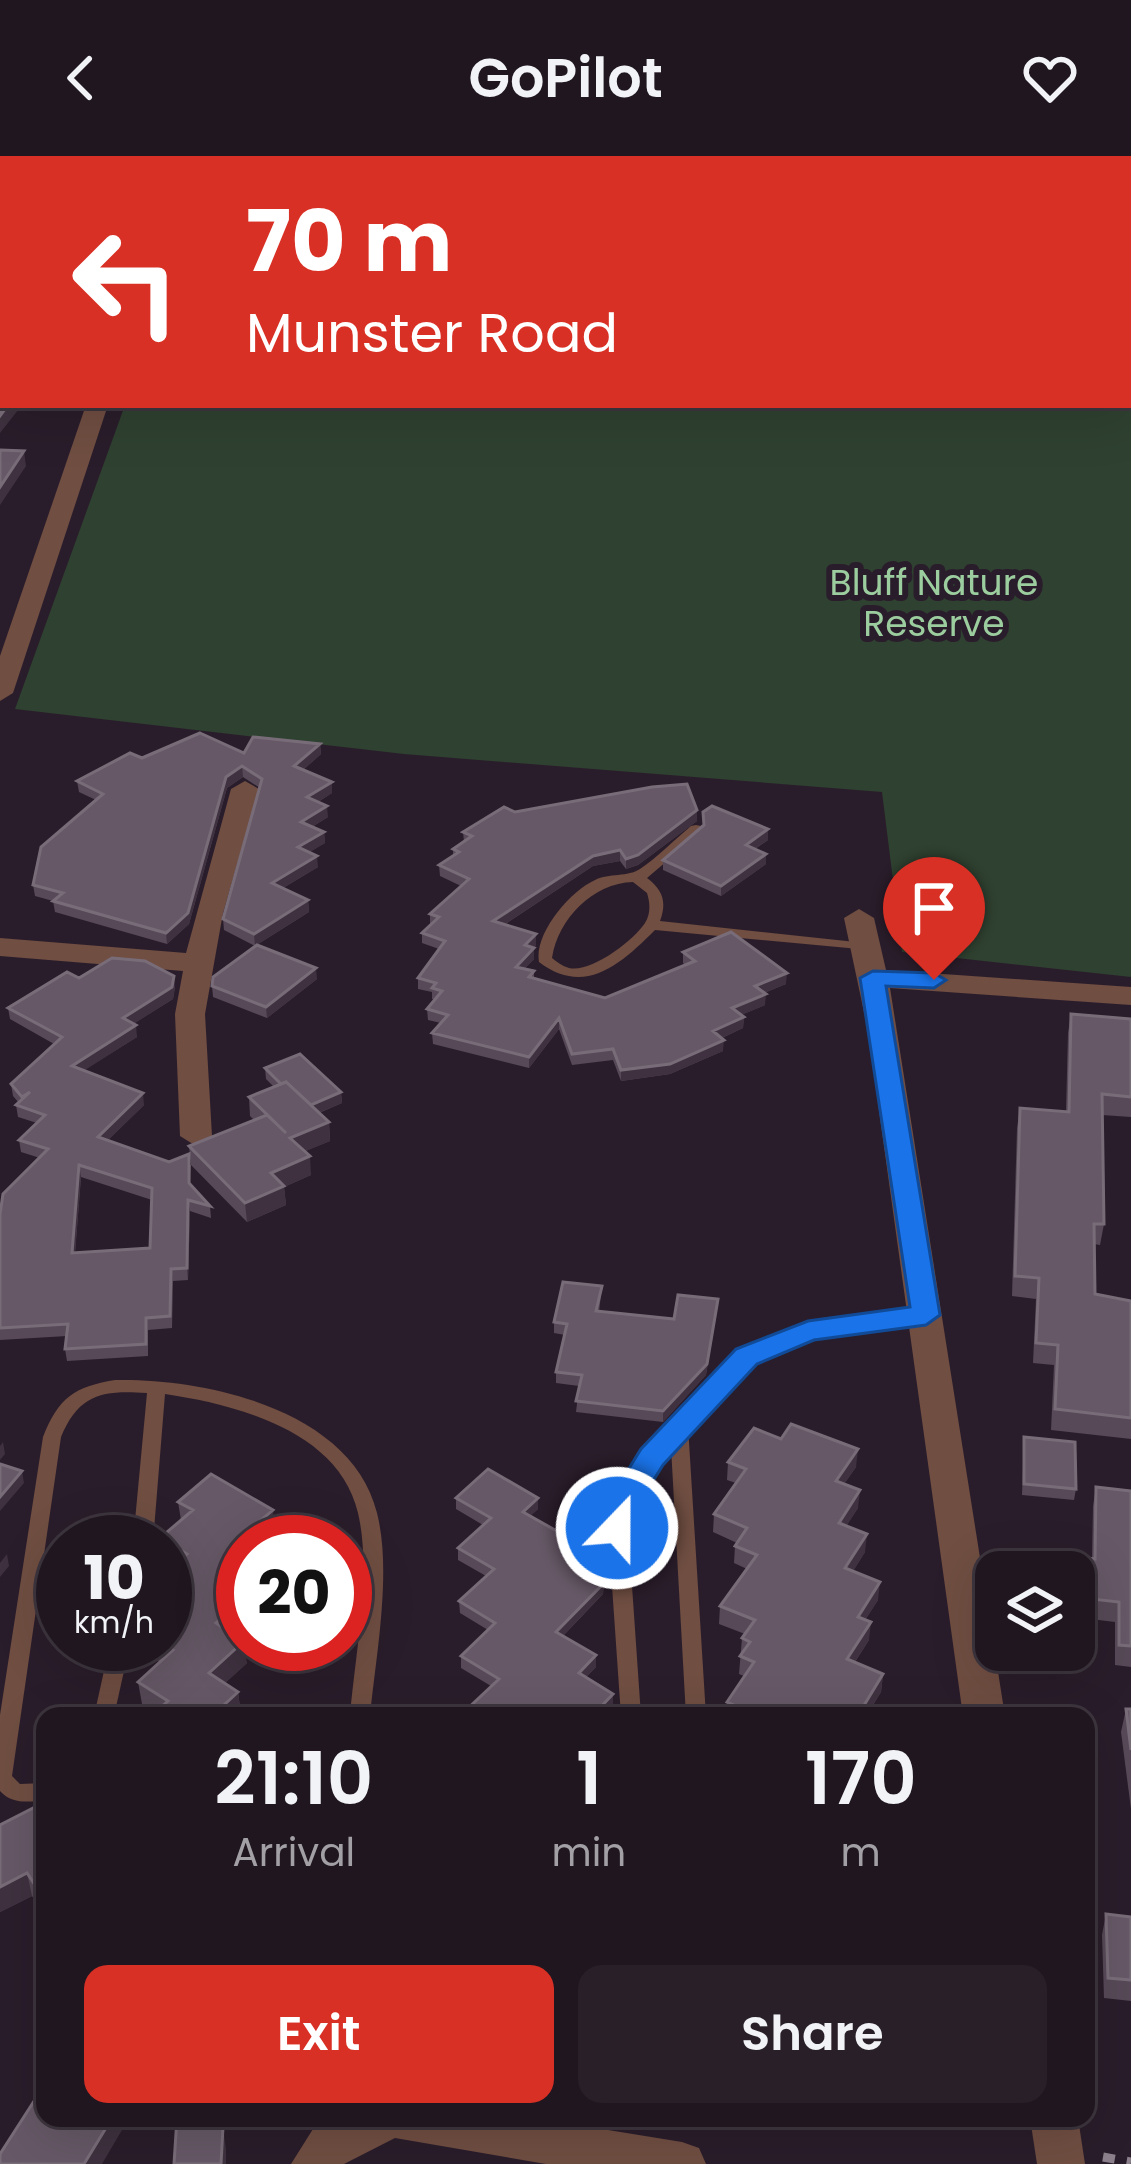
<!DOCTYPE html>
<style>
body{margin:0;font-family:Poppins,sans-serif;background:#281f29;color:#f1f3f6;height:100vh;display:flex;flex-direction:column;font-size:45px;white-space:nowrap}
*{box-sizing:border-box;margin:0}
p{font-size:39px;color:#a29fa5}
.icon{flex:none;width:66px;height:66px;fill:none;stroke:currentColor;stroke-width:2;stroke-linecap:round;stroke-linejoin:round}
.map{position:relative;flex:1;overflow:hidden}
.drawer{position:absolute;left:36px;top:1551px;width:1059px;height:420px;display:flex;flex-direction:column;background:#201620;border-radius:24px;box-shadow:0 12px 48px #0002,0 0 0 3px #3d353e}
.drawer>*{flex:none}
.banner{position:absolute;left:0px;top:0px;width:1131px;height:252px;box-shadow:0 12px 48px #0002,0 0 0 3px #3d353e;background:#d93025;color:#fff;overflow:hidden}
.tools{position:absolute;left:975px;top:1395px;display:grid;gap:24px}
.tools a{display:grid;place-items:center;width:120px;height:120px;border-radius:24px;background:#201620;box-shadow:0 12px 48px #0002,0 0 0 3px #3d353e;font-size:60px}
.speed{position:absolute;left:36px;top:1359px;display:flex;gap:24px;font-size:60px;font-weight:700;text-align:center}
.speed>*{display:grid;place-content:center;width:156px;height:156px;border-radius:50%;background:#201620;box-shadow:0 12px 48px #0002,0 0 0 3px #3d353e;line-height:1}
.speed small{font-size:30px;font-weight:400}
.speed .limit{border:18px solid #d22;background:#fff;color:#111}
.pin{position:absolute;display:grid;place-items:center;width:102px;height:102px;color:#fff;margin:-123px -51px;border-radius:50% 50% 50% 0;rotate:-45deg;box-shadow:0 0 12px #0007}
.pin .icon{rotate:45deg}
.me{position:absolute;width:132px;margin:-66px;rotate:22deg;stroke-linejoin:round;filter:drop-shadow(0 0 9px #0008)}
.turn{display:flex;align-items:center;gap:42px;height:252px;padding:0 48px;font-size:54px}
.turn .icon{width:156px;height:156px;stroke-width:2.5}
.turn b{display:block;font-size:84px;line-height:102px}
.eta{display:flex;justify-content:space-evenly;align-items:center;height:204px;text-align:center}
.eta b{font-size:72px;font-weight:600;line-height:84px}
.primary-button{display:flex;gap:24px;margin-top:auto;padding:24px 48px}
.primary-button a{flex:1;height:138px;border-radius:24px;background:#d93025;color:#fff;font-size:48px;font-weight:600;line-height:138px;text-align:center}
.primary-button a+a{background:#281f29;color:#f1f3f6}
header{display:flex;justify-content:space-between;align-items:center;height:156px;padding:0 48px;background:#201620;font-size:54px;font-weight:600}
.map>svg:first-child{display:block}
</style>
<header><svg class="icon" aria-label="back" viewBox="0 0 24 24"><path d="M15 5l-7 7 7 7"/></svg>GoPilot<svg class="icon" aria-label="heart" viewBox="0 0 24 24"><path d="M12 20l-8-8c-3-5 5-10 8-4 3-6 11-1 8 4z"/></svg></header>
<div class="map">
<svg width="1131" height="2008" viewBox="0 0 1131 2008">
<rect width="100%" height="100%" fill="#2a1d2b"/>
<polygon fill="#2f4130" points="728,0 1131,0 1131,821 902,796 882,636 404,598 15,553 125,249 1128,249 1128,3 724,3"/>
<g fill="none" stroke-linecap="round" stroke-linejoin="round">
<polyline stroke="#8b808b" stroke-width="9" stroke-dasharray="12 12" stroke-linecap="butt" points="1103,2001 1131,2006"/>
<g fill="#704e42" fill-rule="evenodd">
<path d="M696,669l5,1v6l-54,46c16,12 20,24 13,43l205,22 5,1 2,3 -2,3 -215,-20c-34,34 -70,67 -116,32 -5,-28 30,-70 56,-82 14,-7 33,-3 45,-11 18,-12 34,-29 51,-43zM633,726l14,11c3,10 4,20 -2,30 -12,18 -54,50 -76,45 -7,-2 -12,-6 -17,-10 6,-39 41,-75 81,-76z"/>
<path d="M926,1153l6,2 3,4 -3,4c-28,7 -57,7 -85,11 -77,10 -110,40 -159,96l18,290h-20l-15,-269c-19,25 -34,51 -43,81l13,188h-20l-13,-188c25,-72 98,-170 173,-195 46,-17 96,-18 145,-24z"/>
<path d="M115,1224c91,-2 237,30 262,133 15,59 -1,142 -7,203h-20c5,-61 22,-144 8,-203 -19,-82 -120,-108 -193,-119l-12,148h-20l14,-149c-43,-3 -68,0 -86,44l-49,339 8,8 25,-1v18c-18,0 -32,4 -45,-10v-76l43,-278c16,-40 31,-50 72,-57z"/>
<polygon points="110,1488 130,1488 114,1560 94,1560"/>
</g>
<g fill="#704e42" fill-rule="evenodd">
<polygon points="205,0 223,0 203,3"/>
<polygon points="86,249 108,249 13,537 0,545 0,500"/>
<polygon points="245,625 259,633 223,757 205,858 212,980 196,990 180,980 175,858 183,815 0,800 0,782 186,797 231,633"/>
<polygon points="859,753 874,762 886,814 1131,831 1131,849 890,832 1005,1560 963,1560 868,875 844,762"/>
<polygon points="338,1962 534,1962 682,1986 699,1992 706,2008 546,2008 395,1982 344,2008 291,2008 313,1973"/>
<polygon points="1030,1962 1078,1962 1085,2008 1037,2008"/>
</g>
<g fill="#704e42" fill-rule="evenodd">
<polygon points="695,0 715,0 693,3"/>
<rect x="0" y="180" width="3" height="12"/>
</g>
</g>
<g fill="#574957" fill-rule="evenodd">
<polygon points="320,588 321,598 303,614 332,626 332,637 318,646 328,661 312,671 324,676 325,687 309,696 318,711 283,732 308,744 309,756 255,790 224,774 223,763 260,632 243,621 227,632 189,768 167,788 55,756 53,745 35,740 33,729 96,644 79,636 77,625 142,602 244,597"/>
<polygon points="697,654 697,665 638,709 626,713 620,705 593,710 504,769 536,789 533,792 534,803 524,813 534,815 534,822 605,842 685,809 683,807 683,796 786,828 764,837 765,849 741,859 744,861 743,872 722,882 723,895 670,918 621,925 613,904 572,909 559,873 529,912 433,888 432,877 441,867 428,864 427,853 435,844 432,843 432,836 418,833 418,822 439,793 422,787 422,777 430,768 430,758 461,730 440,720 439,709 453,701 453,693 464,686 463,676 515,656"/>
<polygon points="703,656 768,684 755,693 766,698 766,708 721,740 663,714 663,704 703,670"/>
<path d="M79,822l96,9 -2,12 -40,25 4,13 -53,33 60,35 -36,35 61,22 22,3 -1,20 20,21 1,12 -21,-7 -2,69 -15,1 -1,47 -24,2v26l-81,5 -2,-12 2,-13 -67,4v-126l40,-56 -19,-6 -2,-12 18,-17 -19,-6 -2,-12 3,-2 -6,-7 -2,-12 43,-40 -44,-25 -2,-11zM81,1021l71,23 -2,48 -75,5z"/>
<polygon points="317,823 267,862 213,841 212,830"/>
<polygon points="1071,858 1131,863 1131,961 1102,959 1104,1068 1100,1089 1094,1088 1095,1138 1131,1145 1131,1283 1051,1274 1054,1209 1033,1207 1036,1143 1012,1140 1017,972 1020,952 1066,956 1068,877"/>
<polygon points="265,912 341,936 342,947 319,957 329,966 330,985 305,995 311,1019 284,1031 286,1049 247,1066 191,1009 189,990 254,964 250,960 249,941 274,931 266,923"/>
<polygon points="602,1130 599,1156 674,1163 718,1143 706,1219 663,1266 576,1256 579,1230 556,1227 556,1216 565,1179 554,1177 554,1166"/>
<polygon points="1024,1281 1076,1333 1074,1344 1022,1339"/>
<polygon points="728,1306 856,1311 844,1328 858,1352 846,1370 865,1396 853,1415 878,1444 865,1464 869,1484 855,1506 883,1518 881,1536 867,1559 869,1560 726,1560 727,1546 744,1520 739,1518 742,1482 745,1478 719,1468 720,1450 747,1413 734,1407 735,1390 737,1387 713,1376 714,1358 736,1327 727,1324"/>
<polygon points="1096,1331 1131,1335 1131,1511 1115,1509 1115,1466 1074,1461 1074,1416 1045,1416 1048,1397 1092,1402 1093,1350"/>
<polygon points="456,1342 538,1353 530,1360 587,1404 578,1412 604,1427 603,1438 563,1480 596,1499 596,1511 586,1521 613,1538 613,1549 603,1560 464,1560 463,1557 491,1530 461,1512 461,1500 488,1474 460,1457 459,1445 486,1420 458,1404 458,1392 483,1369 456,1353"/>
<polygon points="178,1346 275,1376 264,1386 243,1386 243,1427 239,1430 243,1433 243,1468 233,1478 247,1507 225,1527 238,1536 241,1558 155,1556 142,1548 138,1526 160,1506 148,1499 147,1488 165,1488 167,1457 165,1456 165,1417 173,1410 165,1405 165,1386 161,1386 160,1382 181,1364"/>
<polygon points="1126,1553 1131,1553 1131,1653 1121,1576"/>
<polygon points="45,1646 45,1756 43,1757 32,1740 0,1756 0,1669"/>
<polygon points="1106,1758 1131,1761 1131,1845 1104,1842 1102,1779"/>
</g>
<g fill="#3f313f">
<polygon points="8,249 22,249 0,277 0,260"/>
<polygon points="24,295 26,310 0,349 0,331"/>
<polygon points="320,588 321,598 295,621 294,610"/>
<polygon points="242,610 243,621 227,632 189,768 167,788 166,777 226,621"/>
<polygon points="332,626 332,637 308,652 307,641"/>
<polygon points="327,650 328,661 302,677 301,666"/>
<polygon points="697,654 697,665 638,709 626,713 626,703"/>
<polygon points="768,673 768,684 745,699 746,689"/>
<polygon points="324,676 325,687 299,703 298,691"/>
<polygon points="620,694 620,705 593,710 493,776 493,765 593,700"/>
<polygon points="766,698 766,708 721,740 721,730"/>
<polygon points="317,700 318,711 273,738 272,727"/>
<polygon points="308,744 309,756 255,790 254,778"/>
<polygon points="536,778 536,789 525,799 525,789"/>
<polygon points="534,792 534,803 516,821 516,811"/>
<polygon points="316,812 317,823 267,862 266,851"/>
<polygon points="787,817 786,828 755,841 755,830"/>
<polygon points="174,820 175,831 173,843 124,874 123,862"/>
<polygon points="766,838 765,849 732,863 732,852"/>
<polygon points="744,861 743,872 713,886 713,875"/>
<polygon points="559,862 559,873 529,912 529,901"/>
<polygon points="136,869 137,881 74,921 72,910"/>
<polygon points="724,884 723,895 670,918 621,925 621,914"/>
<polygon points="341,936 342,947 306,962 305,951"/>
<polygon points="143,937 144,949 100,992 98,981"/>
<polygon points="329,966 330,985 292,1001 290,982"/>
<polygon points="310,1000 311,1019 284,1031 286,1049 247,1066 245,1047 271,1017"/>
<polygon points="79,1009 81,1021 74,1109 72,1097"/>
<polygon points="188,1044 190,1055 188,1124 187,1112"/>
<polygon points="718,1143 706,1219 663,1266 663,1255"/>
<polygon points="3,1286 5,1298 0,1304 0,1290"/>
<polygon points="858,1293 856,1311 834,1343 836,1325"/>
<polygon points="22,1315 24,1327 0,1355 0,1341"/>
<polygon points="860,1334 858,1352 837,1385 839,1367"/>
<polygon points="538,1342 538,1353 523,1367 523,1356"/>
<polygon points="273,1354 275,1376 264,1386 243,1386 243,1427 226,1443 223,1420 240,1382"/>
<polygon points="867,1378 865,1396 844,1430 845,1412"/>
<polygon points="587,1392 587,1404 571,1420 571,1408"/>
<polygon points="7,1398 9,1410 0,1421 0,1407"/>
<polygon points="880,1426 878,1444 856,1478 858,1461"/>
<polygon points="604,1427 603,1438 556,1487 556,1476"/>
<polygon points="243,1444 243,1468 219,1490 216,1467"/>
<polygon points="871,1466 869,1484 845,1521 847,1503"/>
<polygon points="243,1486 247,1507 212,1539 209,1517"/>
<polygon points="596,1499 596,1511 579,1528 579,1517"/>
<polygon points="883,1518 881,1536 866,1560 860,1556"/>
<polygon points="238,1536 241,1558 239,1560 212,1560"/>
<polygon points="613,1538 613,1549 603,1560 592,1560"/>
<polygon points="27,1717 32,1740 0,1756 0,1731"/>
<polygon points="45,1732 45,1756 43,1757 39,1735"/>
<polygon points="112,1962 129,1962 102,2008 84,2008"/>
<polygon points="223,1971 226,1993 226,2008 221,2008"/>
</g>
<g fill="#665866" stroke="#796c79" stroke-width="3" fill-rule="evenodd">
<polygon points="0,0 132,0 130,3 3,3 3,134 0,133"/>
<polygon points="0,208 3,208 3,249 8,249 0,260"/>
<polygon points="0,294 24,295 0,331"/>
<polygon points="200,577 244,597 253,581 320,588 294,610 332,626 307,641 327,650 301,666 324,676 298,691 317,700 272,727 308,744 254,778 223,763 262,623 242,610 226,621 188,757 166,777 53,745 63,737 33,729 41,691 103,638 77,625 130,597 142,602"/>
<polygon points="687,628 697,654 638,699 626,703 620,694 593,700 493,765 536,778 525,789 534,792 516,811 534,815 529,821 605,842 695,805 683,796 731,776 787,817 755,830 766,838 732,852 744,861 713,875 724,884 670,908 621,914 613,893 572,898 559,862 529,901 432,877 448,859 427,853 442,835 432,832 436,827 418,822 445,785 422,777 439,761 430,758 469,723 439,709 459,696 453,693 472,680 463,676 504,651 515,656 652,631"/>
<polygon points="712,650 768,673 746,689 766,698 721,730 663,704 704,669 703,656"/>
<polygon points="257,789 316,812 266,851 212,830 213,821"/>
<path d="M112,802l33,3 29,15 -2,11 -49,31 13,7 -64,41 71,27 -45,44 71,25 20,-8v29l21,23 -22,-6 -1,68 -16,1 -1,47 -24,2v26l-81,5 3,-25 -68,4v-114l3,-20 45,-45 -29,-9 26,-25 -29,-10 14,-13 -8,5 -11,-13 51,-47 -54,-29 59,-36 12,6zM79,1009l73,23 -2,60 -78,5z"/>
<polygon points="1071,858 1131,863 1131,941 1102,938 1104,1068 1094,1068 1095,1138 1131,1145 1131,1262 1055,1253 1058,1189 1036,1187 1039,1122 1015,1120 1020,952 1069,956"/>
<polygon points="300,898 341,936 311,949 286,926 281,928 265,912"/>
<polygon points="286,926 329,966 290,982 310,1000 271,1017 284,1030 245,1047 189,990 267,959 286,977 249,941"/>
<polygon points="563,1126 602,1130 596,1155 674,1163 678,1139 718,1143 707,1208 663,1255 576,1245 582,1219 556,1216 567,1168 554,1166"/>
<polygon points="791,1268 858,1293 836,1325 860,1334 839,1367 867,1378 845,1412 880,1426 858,1461 871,1466 847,1503 883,1518 860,1556 869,1560 759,1560 727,1546 754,1506 740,1500 750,1486 742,1482 755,1464 720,1450 757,1399 735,1390 747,1372 714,1358 746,1313 728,1306 754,1272 781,1283"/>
<polygon points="1024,1281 1075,1286 1076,1333 1024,1328"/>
<polygon points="0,1308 22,1315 0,1341"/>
<polygon points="488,1313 538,1342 523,1356 587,1392 571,1408 604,1427 556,1476 596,1499 579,1517 613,1538 592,1560 468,1560 463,1557 499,1523 461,1500 495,1467 459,1445 494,1413 458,1392 491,1362 456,1342"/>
<polygon points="211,1318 273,1354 240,1382 246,1386 243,1386 243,1402 223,1420 243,1433 243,1444 216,1467 243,1486 209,1517 238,1536 212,1560 151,1560 168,1545 138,1526 173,1494 163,1488 165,1488 165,1458 180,1445 165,1435 165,1417 187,1398 160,1382 193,1354 178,1346"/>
<polygon points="1096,1331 1131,1335 1131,1490 1119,1489 1119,1446 1074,1441 1074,1416 1048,1416 1048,1397 1095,1403"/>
<polygon points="1126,1553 1131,1553 1131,1594"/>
<polygon points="45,1646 45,1732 39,1735 27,1717 0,1731 0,1669"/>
<polygon points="1106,1758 1131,1761 1131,1824 1108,1822"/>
<polygon points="45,1928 45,1962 112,1962 84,2008 0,2008 0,1998"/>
<polygon points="177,1962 215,1962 214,1972 223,1971 221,2008 174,2008"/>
</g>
<polygon fill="#1a73e8" stroke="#114b97" stroke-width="3" points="873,815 934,817 946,824 934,832 886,830 940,1159 926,1169 814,1184 757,1208 663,1309 638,1349 629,1381 606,1381 601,1372 607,1348 641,1293 736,1193 808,1165 910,1151 860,822"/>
<g text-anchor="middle" stroke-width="12" stroke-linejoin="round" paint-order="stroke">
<g font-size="36" fill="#9ccd9f" stroke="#2a1d2b">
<text x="934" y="439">Bluff Nature<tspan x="934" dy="41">Reserve</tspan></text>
</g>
</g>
</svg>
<div class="tools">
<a><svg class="icon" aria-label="layers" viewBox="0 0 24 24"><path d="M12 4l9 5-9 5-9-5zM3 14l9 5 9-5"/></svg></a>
</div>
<div class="speed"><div>10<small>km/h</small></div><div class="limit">20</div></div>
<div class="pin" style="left:934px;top:824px;background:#d93025"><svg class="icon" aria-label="arrive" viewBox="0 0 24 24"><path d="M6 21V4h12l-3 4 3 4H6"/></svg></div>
<svg class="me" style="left:617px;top:1372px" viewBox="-20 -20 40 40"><circle r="17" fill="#1a73e8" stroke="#fff" stroke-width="3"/><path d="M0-11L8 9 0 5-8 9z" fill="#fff"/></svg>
<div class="banner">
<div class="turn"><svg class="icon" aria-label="left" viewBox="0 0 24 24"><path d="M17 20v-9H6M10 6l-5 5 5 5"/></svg><div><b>70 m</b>Munster Road</div></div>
</div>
<section class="drawer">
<div class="eta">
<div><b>21:10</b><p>Arrival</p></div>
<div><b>1</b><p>min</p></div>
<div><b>170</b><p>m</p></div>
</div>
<div class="primary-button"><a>Exit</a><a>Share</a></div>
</section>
</div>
